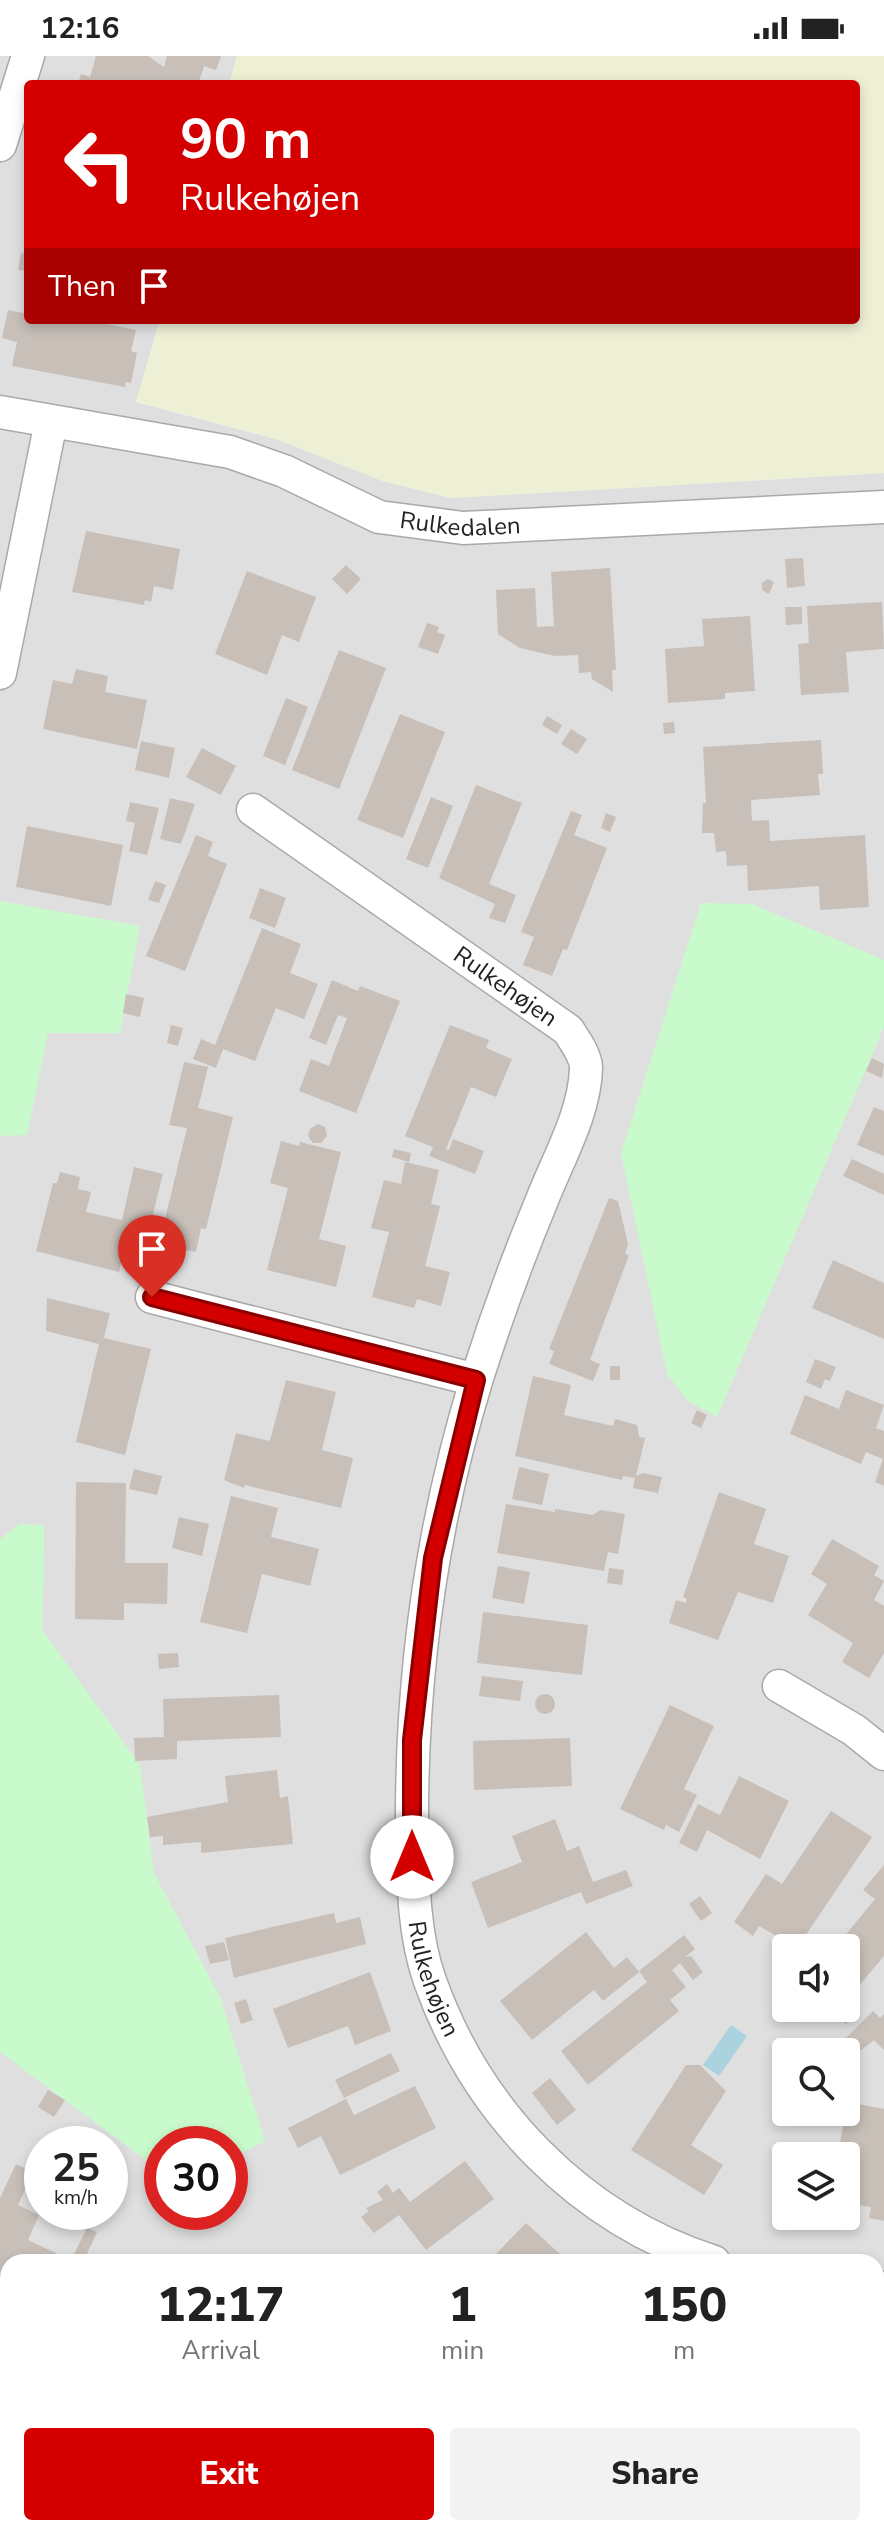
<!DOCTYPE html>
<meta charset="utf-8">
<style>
body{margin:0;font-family:"Nunito Sans",sans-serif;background:#f2f2f2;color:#222;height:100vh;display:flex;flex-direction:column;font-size:30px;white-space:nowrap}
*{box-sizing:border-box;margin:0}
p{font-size:26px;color:#767676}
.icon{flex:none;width:44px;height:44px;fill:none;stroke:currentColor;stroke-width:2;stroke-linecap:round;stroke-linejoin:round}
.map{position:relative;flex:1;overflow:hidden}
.drawer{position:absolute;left:0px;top:2198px;width:884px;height:282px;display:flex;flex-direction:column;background:#fff;border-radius:24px 24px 0 0;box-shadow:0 4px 12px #0003}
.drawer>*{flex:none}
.banner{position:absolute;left:24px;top:24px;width:836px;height:244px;border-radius:8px;box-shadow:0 4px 12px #0003;background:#d40000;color:#fff;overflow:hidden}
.tools{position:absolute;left:772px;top:1878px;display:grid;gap:16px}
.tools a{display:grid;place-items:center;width:88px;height:88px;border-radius:8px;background:#fff;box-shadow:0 4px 12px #0003;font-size:40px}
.speed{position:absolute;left:24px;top:2070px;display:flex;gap:16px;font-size:40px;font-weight:700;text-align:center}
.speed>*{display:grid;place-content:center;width:104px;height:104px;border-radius:50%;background:#fff;box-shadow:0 4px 12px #0003;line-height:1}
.speed small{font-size:20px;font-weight:400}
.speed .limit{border:12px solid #d22;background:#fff;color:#111}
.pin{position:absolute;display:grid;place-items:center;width:68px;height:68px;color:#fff;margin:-82px -34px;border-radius:50% 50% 50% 0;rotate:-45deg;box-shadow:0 0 8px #0007}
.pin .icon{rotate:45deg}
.me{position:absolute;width:88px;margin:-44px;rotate:0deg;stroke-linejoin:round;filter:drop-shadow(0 0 6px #0008)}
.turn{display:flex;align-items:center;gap:28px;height:168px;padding:0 24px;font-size:36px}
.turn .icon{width:104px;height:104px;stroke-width:2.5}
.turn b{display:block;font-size:56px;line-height:68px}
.then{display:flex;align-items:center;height:76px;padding:0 24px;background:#0003;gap:16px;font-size:30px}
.eta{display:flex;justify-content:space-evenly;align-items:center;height:136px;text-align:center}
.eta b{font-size:48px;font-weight:800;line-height:56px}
.action{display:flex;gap:16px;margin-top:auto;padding:16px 24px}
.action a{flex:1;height:92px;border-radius:8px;background:#d40000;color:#fff;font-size:32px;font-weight:800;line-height:92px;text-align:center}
.action a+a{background:#f2f2f2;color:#222}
.status{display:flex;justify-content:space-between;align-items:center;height:56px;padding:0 40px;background:#fff;direction:ltr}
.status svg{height:22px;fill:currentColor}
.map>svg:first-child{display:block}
</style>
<div class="status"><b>12:16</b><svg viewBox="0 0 49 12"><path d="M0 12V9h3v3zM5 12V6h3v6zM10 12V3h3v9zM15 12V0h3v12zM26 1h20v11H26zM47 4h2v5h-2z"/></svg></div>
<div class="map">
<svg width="884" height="2479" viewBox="0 0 884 2479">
<rect width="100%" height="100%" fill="#f2efe9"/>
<path fill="#e0dfdf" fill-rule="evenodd" d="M0,0h237l-8,28h-201v236h132l-24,82 143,38 104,41 68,17 433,-25v2062h-884zM786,1892h60v60h-60zM786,1996h60v60h-60zM42,2088h68v68h-68zM162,2088h68v68h-68zM786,2100h60v60h-60zM8,2206h868v266h-868z"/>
<polygon fill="#eef0d5" points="237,0 884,0 884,417 451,442 383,425 279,384 136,345 160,264 856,264 856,28 229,28"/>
<g fill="#c8facc">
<polygon points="0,845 140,870 120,977 48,977 27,1079 0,1080"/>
<polygon points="701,847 752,848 884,904 884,971 717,1361 688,1345 667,1318 621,1097"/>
<polygon points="20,1468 44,1469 43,1575 140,1709 154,1817 220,1941 265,2085 230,2103 230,2088 162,2088 162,2116 0,1996 0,1483"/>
</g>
<polygon fill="#aad3df" points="731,1969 747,1980 719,2020 703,2009"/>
<g fill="#c7bfb8">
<polygon points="96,0 148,0 164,11 167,0 221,0 216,14 204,10 198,28 78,28 81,18 90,21"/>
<polygon points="21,197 28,198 28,215 18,214"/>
<polygon points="25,252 28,253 28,264 102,264 102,267 136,274 131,295 137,297 131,327 126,326 125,331 12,310 17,286 2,282 8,254 24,257"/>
<polygon points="86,475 180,493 173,534 154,530 151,546 145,544 144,549 72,536"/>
<polygon points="803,502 805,530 787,532 785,503"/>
<polygon points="346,509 361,523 347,538 332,523"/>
<polygon points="610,512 616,614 612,614 613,636 592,623 591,616 579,617 578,599 555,600 520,592 498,578 496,534 535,532 537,571 554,570 551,516"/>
<polygon points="247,515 316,541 299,586 282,579 267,619 215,598"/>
<polygon points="768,523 774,526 769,538 762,534 762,527"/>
<polygon points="882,546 884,593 846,596 849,636 801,639 798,588 809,587 807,550"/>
<polygon points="785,551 802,551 802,568 786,569"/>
<polygon points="750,560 755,635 725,637 725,643 668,647 665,593 704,590 702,563"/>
<polygon points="427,567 439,571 437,576 445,579 438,598 418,591"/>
<polygon points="339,594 386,612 339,733 292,714"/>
<polygon points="76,613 108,620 105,636 147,644 137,693 43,673 53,624 72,628"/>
<polygon points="286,642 308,651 285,709 263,700"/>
<polygon points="400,658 445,676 403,782 357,764"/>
<polygon points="547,660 562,669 557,678 542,669"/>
<polygon points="674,666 675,677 664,678 663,667"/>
<polygon points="571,673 587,683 577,698 561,688"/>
<polygon points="821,684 823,718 818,718 820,739 751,744 752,765 769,764 770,785 865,779 869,851 820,854 819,830 748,835 747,809 727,810 726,795 716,796 714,777 702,777 703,747 706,747 703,691"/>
<polygon points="141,685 175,692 169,722 135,714"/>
<polygon points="202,692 236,710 221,739 186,721"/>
<polygon points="476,729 522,747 489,828 516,839 505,867 489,862 495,848 439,822"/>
<polygon points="431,741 453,750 428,812 406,803"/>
<polygon points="170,742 195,748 181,788 160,783"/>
<polygon points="130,746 159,752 147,799 129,795 135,767 126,765"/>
<polygon points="571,755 582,759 574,779 607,792 567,894 563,893 552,920 523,909 534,881 521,876"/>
<polygon points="606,757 616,761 610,776 601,772"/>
<polygon points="27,770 123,789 111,850 16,831"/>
<polygon points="196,779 213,786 208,800 227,808 185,915 146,900"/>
<polygon points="155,825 166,829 159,847 148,844"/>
<polygon points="260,832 286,842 275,872 249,862"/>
<polygon points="262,872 301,888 290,917 318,928 304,963 276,952 255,1005 223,993 216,1012 193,1003 201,983 215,989"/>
<polygon points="332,924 358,935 360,930 400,945 356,1057 299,1035 311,1003 329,1010 347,962 338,959 326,989 309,982"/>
<polygon points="126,938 144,942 140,961 123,957"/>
<polygon points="171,969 183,972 178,990 167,987"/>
<polygon points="450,969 489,984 486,992 512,1003 496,1041 471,1031 446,1093 449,1094 453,1083 484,1095 475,1118 429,1100 433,1091 405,1080"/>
<polygon points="872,1002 884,1008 882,1022 866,1015"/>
<polygon points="184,1006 208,1011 198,1052 233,1061 206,1173 201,1172 196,1196 164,1189 170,1164 165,1163 187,1072 169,1069"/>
<polygon points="874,1051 884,1055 884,1100 857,1089"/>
<polygon points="318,1068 325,1071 327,1080 321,1087 313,1087 308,1080 310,1073"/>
<polygon points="281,1085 299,1090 300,1086 341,1096 319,1183 346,1190 336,1231 267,1214 288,1132 270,1127"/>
<polygon points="394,1093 411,1097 409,1106 392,1101"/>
<polygon points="852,1103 884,1118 884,1139 843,1120"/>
<polygon points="405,1106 439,1114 431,1148 440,1150 425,1210 450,1216 441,1250 417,1243 414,1252 372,1241 389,1176 371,1172 384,1124 401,1128"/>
<polygon points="134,1111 163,1118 150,1170 131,1166 119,1216 36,1195 53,1127 57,1127 60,1116 80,1121 78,1133 91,1136 86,1156 122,1164"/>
<polygon points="609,1142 618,1145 628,1188 625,1198 629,1199 590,1304 600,1308 593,1325 549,1308 554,1295 549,1293"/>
<polygon points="833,1204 884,1227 884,1283 812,1252"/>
<polygon points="47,1242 110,1257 104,1282 151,1293 125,1399 76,1386 99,1288 46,1275"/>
<polygon points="815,1303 836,1311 830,1325 825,1323 821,1333 806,1326"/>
<rect x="610" y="1310" width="10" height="14"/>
<polygon points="533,1320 571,1329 564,1359 613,1370 615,1363 637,1369 639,1381 645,1382 636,1420 643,1417 662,1421 658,1437 633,1432 635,1422 623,1420 622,1424 515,1400"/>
<polygon points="286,1324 336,1336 322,1394 353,1402 341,1452 245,1429 244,1432 224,1424 236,1377 270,1385"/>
<polygon points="846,1334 884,1349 876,1372 884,1375 884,1430 875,1426 883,1403 866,1396 861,1408 790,1378 805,1339 839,1353"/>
<polygon points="697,1354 707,1359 701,1372 691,1367"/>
<polygon points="519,1411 549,1418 542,1449 512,1443"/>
<polygon points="134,1413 162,1420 157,1439 129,1433"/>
<polygon points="76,1426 126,1427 125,1507 168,1507 167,1548 124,1547 124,1564 75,1563"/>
<polygon points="719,1436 766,1453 754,1488 789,1500 773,1547 738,1536 718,1584 669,1567 676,1544 686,1547 687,1543 683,1541"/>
<polygon points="231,1440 278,1452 271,1481 319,1493 310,1530 262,1518 247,1577 200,1566"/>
<polygon points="506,1448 555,1456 555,1453 593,1459 600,1454 625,1458 618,1498 608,1496 604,1515 497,1497"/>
<polygon points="179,1461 209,1468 202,1500 172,1492"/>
<polygon points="832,1483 879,1510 874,1519 884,1525 874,1544 884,1550 884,1597 869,1622 842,1606 853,1587 808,1559 827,1528 811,1518"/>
<polygon points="498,1510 530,1516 524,1548 492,1542"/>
<polygon points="609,1512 624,1514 622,1529 607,1527"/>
<polygon points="483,1556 588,1569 582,1619 477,1607"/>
<polygon points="178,1597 179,1611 159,1613 158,1598"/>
<polygon points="482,1620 523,1625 520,1645 479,1640"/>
<circle cx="545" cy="1648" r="10"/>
<polygon points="279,1639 281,1681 177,1685 177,1703 135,1705 134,1682 164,1681 163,1643"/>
<polygon points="670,1649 714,1670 684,1733 697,1739 679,1776 666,1769 664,1774 620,1753"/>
<polygon points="570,1682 572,1730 474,1734 473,1685"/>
<polygon points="277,1714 280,1742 288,1740 293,1788 201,1797 201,1786 163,1789 163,1780 150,1781 147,1761 228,1746 225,1720"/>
<polygon points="739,1720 789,1745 760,1803 707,1774 697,1796 679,1787 698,1748 720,1759"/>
<polygon points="831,1755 872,1781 797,1892 759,1870 753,1880 734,1866 766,1818 782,1828"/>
<polygon points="555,1763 567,1795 579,1790 593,1826 626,1814 633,1830 586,1848 581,1836 488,1872 471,1826 522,1806 512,1780"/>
<polygon points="884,1809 884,1900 857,1932 846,1922 846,1892 835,1892 875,1843 863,1834"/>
<polygon points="700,1840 712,1857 701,1865 689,1848"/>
<polygon points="334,1857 336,1867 360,1861 366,1888 234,1922 225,1882"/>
<polygon points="586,1876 614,1912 627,1901 639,1916 603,1945 594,1934 532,1984 500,1945"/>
<polygon points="684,1879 695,1893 685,1901 691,1900 703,1916 693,1924 680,1907 672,1914 686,1931 670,1944 679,1955 588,2029 561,1995 647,1926 639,1915"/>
<polygon points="224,1886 229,1904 210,1908 205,1890"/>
<polygon points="370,1916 391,1975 355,1989 348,1970 288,1992 273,1953"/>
<polygon points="246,1943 253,1964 241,1968 234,1947"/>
<polygon points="786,1946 786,1952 800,1956 792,1967 778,1957"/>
<polygon points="846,1949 855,1957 846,1968 830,1955 846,1952"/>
<polygon points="873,1955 880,1962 884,1958 884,1994 874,1984 846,2006 846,1996 833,1996 827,1990 847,1981"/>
<polygon points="391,1997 400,2015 344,2042 335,2024"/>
<polygon points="686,2009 700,2009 726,2035 691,2089 723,2109 704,2139 631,2094"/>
<polygon points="550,2022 576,2054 557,2069 532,2037"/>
<polygon points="415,2030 436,2072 340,2119 321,2080 298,2092 288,2072 346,2043 354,2059"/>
<polygon points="48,2034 65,2044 54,2061 38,2051"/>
<polygon points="847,2046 884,2053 884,2165 869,2162 871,2151 846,2147 846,2100 838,2100"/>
<polygon points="465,2105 494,2143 426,2194 399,2159 374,2177 361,2161 369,2155 366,2152 383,2144 377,2136 387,2128 393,2137 399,2132 410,2146"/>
<polygon points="16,2108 33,2116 18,2149 39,2159 28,2184 60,2199 56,2206 8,2206 7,2290 0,2287 0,2142"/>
<polygon points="526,2167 561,2199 555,2206 488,2206"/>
<polygon points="87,2172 97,2176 85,2202 94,2206 70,2206"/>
<polygon points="876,2313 884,2316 884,2407 877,2430 882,2431 877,2448 884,2451 884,2460 878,2479 852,2479 854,2472 876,2472"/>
<polygon points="14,2472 62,2472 59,2479 11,2479"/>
<polygon points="282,2472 307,2472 303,2479 279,2479"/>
<polygon points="362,2472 438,2472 446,2477 358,2479"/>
<polygon points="683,2472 692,2472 697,2479 674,2479"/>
<polygon points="710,2472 736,2472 734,2479 716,2479"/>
<polygon points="749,2472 780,2472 793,2478 742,2479"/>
</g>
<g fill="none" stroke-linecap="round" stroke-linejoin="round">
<g stroke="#a9a9a9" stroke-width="35">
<g id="minor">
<polyline points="0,89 28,0"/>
<path id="s1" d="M0,356l230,40 54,19 95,46 84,11 421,-21"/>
<polyline points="0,617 51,366"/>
<path id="s2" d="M253,754l315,220c7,11 18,26 18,38 -1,45 -28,91 -44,132 -24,58 -46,118 -65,178 -45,145 -66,299 -65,450 1,50 1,106 18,153 47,132 150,238 284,281"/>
<polyline points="152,1241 476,1324"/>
<polyline points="779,1630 854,1674 884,1698"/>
<polyline points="876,2231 884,2232"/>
<polyline points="0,2340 8,2345"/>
<polyline points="184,2472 193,2479"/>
</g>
</g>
<use href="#minor" stroke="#fff" stroke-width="32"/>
</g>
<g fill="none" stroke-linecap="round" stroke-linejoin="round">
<g stroke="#8a0000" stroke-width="20">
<polyline id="route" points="152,1241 476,1324 433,1502 412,1684 412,1801"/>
</g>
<use href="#route" stroke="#d40000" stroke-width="14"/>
</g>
<g text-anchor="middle" stroke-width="6" stroke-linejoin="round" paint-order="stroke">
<g font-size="24" fill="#222" stroke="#fff">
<text dy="8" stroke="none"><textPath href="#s1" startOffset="478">Rulkedalen</textPath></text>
<text dy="8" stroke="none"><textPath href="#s2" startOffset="308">Rulkehøjen</textPath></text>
<text dy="8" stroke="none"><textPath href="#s2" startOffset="1366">Rulkehøjen</textPath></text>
</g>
</g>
</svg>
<div class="tools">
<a><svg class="icon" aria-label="sound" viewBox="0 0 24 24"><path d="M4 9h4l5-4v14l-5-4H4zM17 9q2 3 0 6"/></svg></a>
<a><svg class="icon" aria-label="search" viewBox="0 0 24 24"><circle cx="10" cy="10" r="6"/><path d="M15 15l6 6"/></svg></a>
<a><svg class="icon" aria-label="layers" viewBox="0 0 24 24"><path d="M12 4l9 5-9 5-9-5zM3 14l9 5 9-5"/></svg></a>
</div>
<div class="speed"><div>25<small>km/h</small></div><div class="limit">30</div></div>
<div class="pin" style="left:152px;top:1241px;background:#d93025"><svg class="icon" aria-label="arrive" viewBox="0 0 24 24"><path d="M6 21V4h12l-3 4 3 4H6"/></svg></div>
<svg class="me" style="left:412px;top:1801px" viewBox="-20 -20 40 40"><circle r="19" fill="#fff"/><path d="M0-13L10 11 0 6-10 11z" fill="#d40000"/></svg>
<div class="banner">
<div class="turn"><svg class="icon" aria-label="left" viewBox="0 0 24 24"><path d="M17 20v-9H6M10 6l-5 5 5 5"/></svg><div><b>90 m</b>Rulkehøjen</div></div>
<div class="then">Then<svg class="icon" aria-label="arrive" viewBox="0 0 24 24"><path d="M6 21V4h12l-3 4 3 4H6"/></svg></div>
</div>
<section class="drawer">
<div class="eta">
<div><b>12:17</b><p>Arrival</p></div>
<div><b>1</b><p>min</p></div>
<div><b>150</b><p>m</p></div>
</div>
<div class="action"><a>Exit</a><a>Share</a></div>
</section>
</div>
